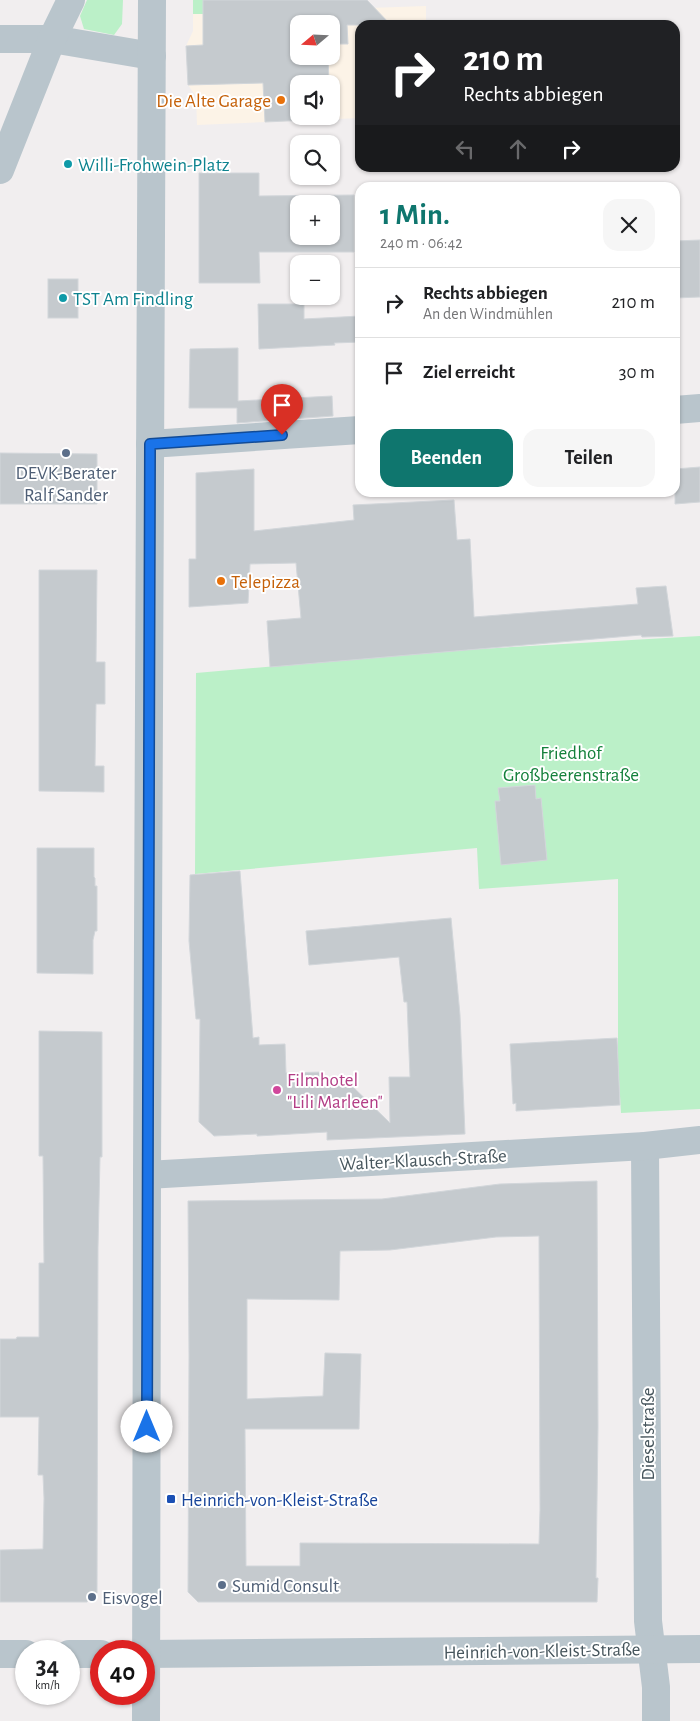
<!DOCTYPE html>
<html lang="de">
<meta charset="utf-8">
<style>
body{margin:0;font-family:"Alegreya Sans",sans-serif;background:#f6f6f6;color:#202124;height:100vh;display:flex;flex-direction:column;font-size:19px;white-space:nowrap}
*{box-sizing:border-box;margin:0}
p{font-size:16px;color:#757577}
.icon{flex:none;width:28px;height:28px;fill:none;stroke:currentColor;stroke-width:2;stroke-linecap:round;stroke-linejoin:round}
.map{position:relative;flex:1;overflow:hidden}
.details{position:absolute;left:355px;top:182px;width:325px;height:315px;display:flex;flex-direction:column;background:#fff;border-radius:15px;box-shadow:0 1px 4px #0004}
.details>*{flex:none}
.guide{position:absolute;left:355px;top:20px;width:325px;height:152px;border-radius:15px;box-shadow:0 1px 4px #0004;background:#202124;color:#fff;overflow:hidden}
.needle{width:32px;rotate:251deg}
.fabs{position:absolute;left:290px;top:15px;display:grid;gap:10px}
.fabs a{display:grid;place-items:center;width:50px;height:50px;border-radius:10px;background:#fff;box-shadow:0 1px 4px #0004;font-size:25px}
.speed{position:absolute;left:15px;top:1640px;display:flex;gap:10px;font-size:25px;font-weight:700;text-align:center}
.speed>*{display:grid;place-content:center;width:65px;height:65px;border-radius:50%;background:#fff;box-shadow:0 1px 4px #0004;line-height:1}
.speed small{font-size:12px;font-weight:400}
.speed .limit{border:8px solid #d22;background:#fff;color:#111}
.pin{position:absolute;display:grid;place-items:center;width:42px;height:42px;color:#fff;margin:-51px -21px;border-radius:50% 50% 50% 0;rotate:-45deg;box-shadow:0 0 5px #0007}
.pin .icon{rotate:45deg}
.me{position:absolute;width:55px;margin:-28px;rotate:0deg;stroke-linejoin:round;filter:drop-shadow(0 0 4px #0008)}
.turn{display:flex;align-items:center;gap:18px;height:105px;padding:0 25px;font-size:22px}
.turn .icon{width:65px;height:65px;stroke-width:2.5}
.turn b{display:block;font-size:35px;line-height:42px}
.lanes{display:flex;align-items:center;height:48px;padding:0 25px;background:#0003;justify-content:center;gap:25px;direction:ltr}
.lanes .off{opacity:.35}
.round{display:grid;place-items:center;flex:none;width:52px;height:52px;border-radius:15px;background:#f6f6f6}
.summary{display:flex;align-items:center;justify-content:space-between;height:85px;padding:0 25px}
h1{font-size:30px;font-weight:700;line-height:38px;color:#0f766e}
.cta{display:flex;gap:10px;margin-top:auto;padding:10px 25px}
.cta a{flex:1;height:58px;border-radius:15px;background:#0f766e;color:#fff;font-size:20px;font-weight:700;line-height:58px;text-align:center}
.cta a+a{background:#f6f6f6;color:#202124}
ul{padding:0;list-style:none}
li{display:flex;align-items:center;gap:15px;height:70px;padding:0 25px;border-top:1px solid #e0e0e0}
li div{flex:1}
li b{display:block;font-size:19px}
li em{font-style:normal}
.map>svg:first-child{display:block}
</style>
<div class="map">
<svg width="700" height="1721" viewBox="0 0 700 1721">
<rect width="100%" height="100%" fill="#f1eeef"/>
<path fill="#fcf3e7" fill-rule="evenodd" d="M426,6v19h-66v93l-163,7 -1,-29 -8,-11 -2,-39 7,-15v-17zM299,24h32v32h-32zM299,84h32v32h-32z"/>
<g fill="#bbf0c8">
<polygon points="87,0 123,0 122,24 114,35 84,29 80,16"/>
<rect x="193" y="0" width="10" height="14"/>
<polygon points="700,636 700,1109 621,1113 618,1062 618,879 479,889 477,848 195,874 196,673 463,650"/>
</g>
<g fill="#c5cace" stroke="#d2d6da" fill-rule="evenodd">
<polygon points="203,0 367,0 391,25 347,25 348,44 331,44 331,24 299,24 299,56 328,56 329,84 299,84 299,116 330,116 330,119 265,122 263,83 188,85 186,46 203,45"/>
<path d="M199,173h60v23l95,-1v57h-95l1,31h-61zM299,204h32v32h-32z"/>
<polygon points="700,240 700,297 675,298 675,241"/>
<rect x="48" y="279" width="30" height="39"/>
<polygon points="258,304 304,304 304,319 360,316 360,342 334,343 335,345 259,349"/>
<polygon points="238,348 238,401 332,396 333,416 237,423 237,408 189,408 190,349"/>
<polygon points="0,453 97,454 97,504 0,504"/>
<polygon points="700,467 700,502 675,504 675,469"/>
<polygon points="254,469 254,531 354,520 353,505 454,500 457,540 470,539 474,617 638,604 636,588 666,586 673,636 642,637 641,635 270,667 267,621 301,618 296,563 250,564 248,603 189,607 189,559 196,559 196,473"/>
<polygon points="39,570 97,570 96,662 105,662 105,704 96,704 95,766 104,766 104,792 39,791"/>
<polygon points="535,785 536,799 541,798 547,860 501,865 495,801 500,801 498,788"/>
<polygon points="37,848 94,848 94,877 95,878 95,886 97,886 97,931 95,931 93,940 93,974 37,973"/>
<polygon points="240,871 253,1038 259,1037 259,1045 285,1044 286,1073 323,1072 324,1084 349,1083 390,1123 389,1077 410,1077 407,1002 404,1002 399,957 309,965 306,931 451,918 460,1015 465,1134 327,1140 327,1132 257,1136 257,1134 214,1136 199,1122 200,1019 196,1019 189,941 190,875"/>
<polygon points="39,1031 102,1032 102,1157 100,1157 98,1247 97,1593 87,1602 0,1602 0,1550 43,1549 44,1498 43,1475 38,1475 39,1417 0,1417 0,1339 16,1339 17,1337 39,1337 39,1263 44,1263 43,1156 39,1156"/>
<polygon points="617,1038 620,1105 516,1111 516,1103 513,1104 510,1044"/>
<path d="M597,1181l1,246 -2,151h2l-1,24h-399l-10,-10 1,-237 -1,-154 194,-2 118,-15zM539,1236l1,274 -1,34 -239,-1v23h-54l-1,-137h114l2,-75 -36,-1 -2,43 -76,3v-100l92,1 1,-49 50,-1 106,-13z"/>
</g>
<g fill="none" stroke-linecap="round" stroke-linejoin="round">
<g stroke="#b9c5cc" stroke-width="28">
<polyline points="0,39 52,39 152,56"/>
<polyline points="0,170 52,39 71,0"/>
<polyline points="675,410 700,408"/>
<polyline points="150,444 360,430"/>
<polyline points="645,1146 648,1621 656,1687 656,1721"/>
<polyline points="147,1175 645,1146 700,1140"/>
<polyline points="0,1654 26,1654"/>
<polyline points="69,1654 101,1654"/>
<polyline points="144,1654 700,1649"/>
<polyline points="146,1721 147,1175 152,0"/>
</g>
</g>
<g fill="none" stroke-linecap="round" stroke-linejoin="round">
<g stroke="#114b97" stroke-width="12">
<polyline id="route" points="147,1427 150,444 282,435"/>
</g>
<use href="#route" stroke="#1a73e8" stroke-width="9"/>
</g>
<g fill="#e8710a" stroke="#fff" stroke-width="2">
<circle cx="281" cy="100" r="5"/>
<circle cx="221" cy="581" r="5"/>
</g>
<g fill="#0f9aa8" stroke="#fff" stroke-width="2">
<circle cx="68" cy="164" r="5"/>
<circle cx="63" cy="298" r="5"/>
</g>
<g fill="#5c6f8a" stroke="#fff" stroke-width="2">
<circle cx="66" cy="453" r="5"/>
<circle cx="222" cy="1585" r="5"/>
<circle cx="92" cy="1597" r="5"/>
</g>
<circle fill="#d1479c" stroke="#fff" stroke-width="2" cx="277" cy="1090" r="5"/>
<rect fill="#1a4fb4" stroke="#fff" stroke-width="2" x="166" y="1494" width="10" height="10" rx="2.5"/>
<g text-anchor="middle" stroke-width="4" stroke-linejoin="round" paint-order="stroke">
<g font-size="19" fill="#c56008" stroke="#fff" text-anchor="end">
<text x="271" y="107">Die Alte Garage</text>
<text x="231" y="588" text-anchor="start">Telepizza</text>
</g>
<g font-size="19" fill="#0d838f" stroke="#fff" text-anchor="start">
<text x="78" y="171">Willi-Frohwein-Platz</text>
<text x="73" y="305">TST Am Findling</text>
</g>
<g font-size="19" fill="#4e5e75" stroke="#fff" text-anchor="start">
<text x="66" y="479" text-anchor="middle">DEVK-Berater<tspan x="66" dy="22">Ralf Sander</tspan></text>
<text x="232" y="1592">Sumid Consult</text>
<text x="102" y="1604">Eisvogel</text>
</g>
<g font-size="19" fill="#14803b" stroke="#fff">
<text x="571" y="759">Friedhof<tspan x="571" dy="22">Großbeerenstraße</tspan></text>
</g>
<g font-size="19" fill="#b23c85" stroke="#fff" text-anchor="start">
<text x="287" y="1086">Filmhotel<tspan x="287" dy="22">"Lili Marleen"</tspan></text>
</g>
<g font-size="19" fill="#46555c" stroke="#fff">
<text transform="translate(423 1159) rotate(-3)" y="7">Walter-Klausch-Straße</text>
<text transform="translate(647 1434) rotate(-90)" y="7">Dieselstraße</text>
<text transform="translate(542 1650) rotate(-1)" y="7">Heinrich-von-Kleist-Straße</text>
</g>
<g font-size="19" fill="#164399" stroke="#fff" text-anchor="start">
<text x="181" y="1506">Heinrich-von-Kleist-Straße</text>
</g>
</g>
</svg>
<div class="fabs">
<a><svg class="needle" viewBox="-14 -14 28 28"><path d="M0-13l5 13h-10z" fill="#e53935"/><path d="M0 13l5-13h-10z" fill="#757577"/></svg></a>
<a><svg class="icon" aria-label="sound" viewBox="0 0 24 24"><path d="M4 9h4l5-4v14l-5-4H4zM17 9q2 3 0 6"/></svg></a>
<a><svg class="icon" aria-label="search" viewBox="0 0 24 24"><circle cx="10" cy="10" r="6"/><path d="M15 15l6 6"/></svg></a>
<a>+</a>
<a>−</a>
</div>
<div class="speed"><div>34<small>km/h</small></div><div class="limit">40</div></div>
<div class="pin" style="left:282px;top:435px;background:#d93025"><svg class="icon" aria-label="arrive" viewBox="0 0 24 24"><path d="M6 21V4h12l-3 4 3 4H6"/></svg></div>
<svg class="me" style="left:147px;top:1427px" viewBox="-20 -20 40 40"><circle r="19" fill="#fff"/><path d="M0-13L10 11 0 6-10 11z" fill="#1a73e8"/></svg>
<div class="guide">
<div class="turn"><svg class="icon" aria-label="right" viewBox="0 0 24 24"><path d="M7 20v-9h11M14 6l5 5-5 5"/></svg><div><b>210 m</b>Rechts abbiegen</div></div>
<div class="lanes"><svg class="icon off" aria-label="left" viewBox="0 0 24 24"><path d="M17 20v-9H6M10 6l-5 5 5 5"/></svg><svg class="icon off" aria-label="ahead" viewBox="0 0 24 24"><path d="M12 20V5M6 11l6-6 6 6"/></svg><svg class="icon" aria-label="right" viewBox="0 0 24 24"><path d="M7 20v-9h11M14 6l5 5-5 5"/></svg></div>
</div>
<section class="details">
<div class="summary"><div><h1>1 Min.</h1><p>240 m · 06:42</p></div><a class="round"><svg class="icon" aria-label="close" viewBox="0 0 24 24"><path d="M6 6l12 12M18 6L6 18"/></svg></a></div>
<ul>
<li><svg class="icon" aria-label="right" viewBox="0 0 24 24"><path d="M7 20v-9h11M14 6l5 5-5 5"/></svg><div><b>Rechts abbiegen</b><p>An den Windmühlen</p></div><em>210 m</em></li>
<li><svg class="icon" aria-label="arrive" viewBox="0 0 24 24"><path d="M6 21V4h12l-3 4 3 4H6"/></svg><div><b>Ziel erreicht</b></div><em>30 m</em></li>
</ul>
<div class="cta"><a>Beenden</a><a>Teilen</a></div>
</section>
</div>
